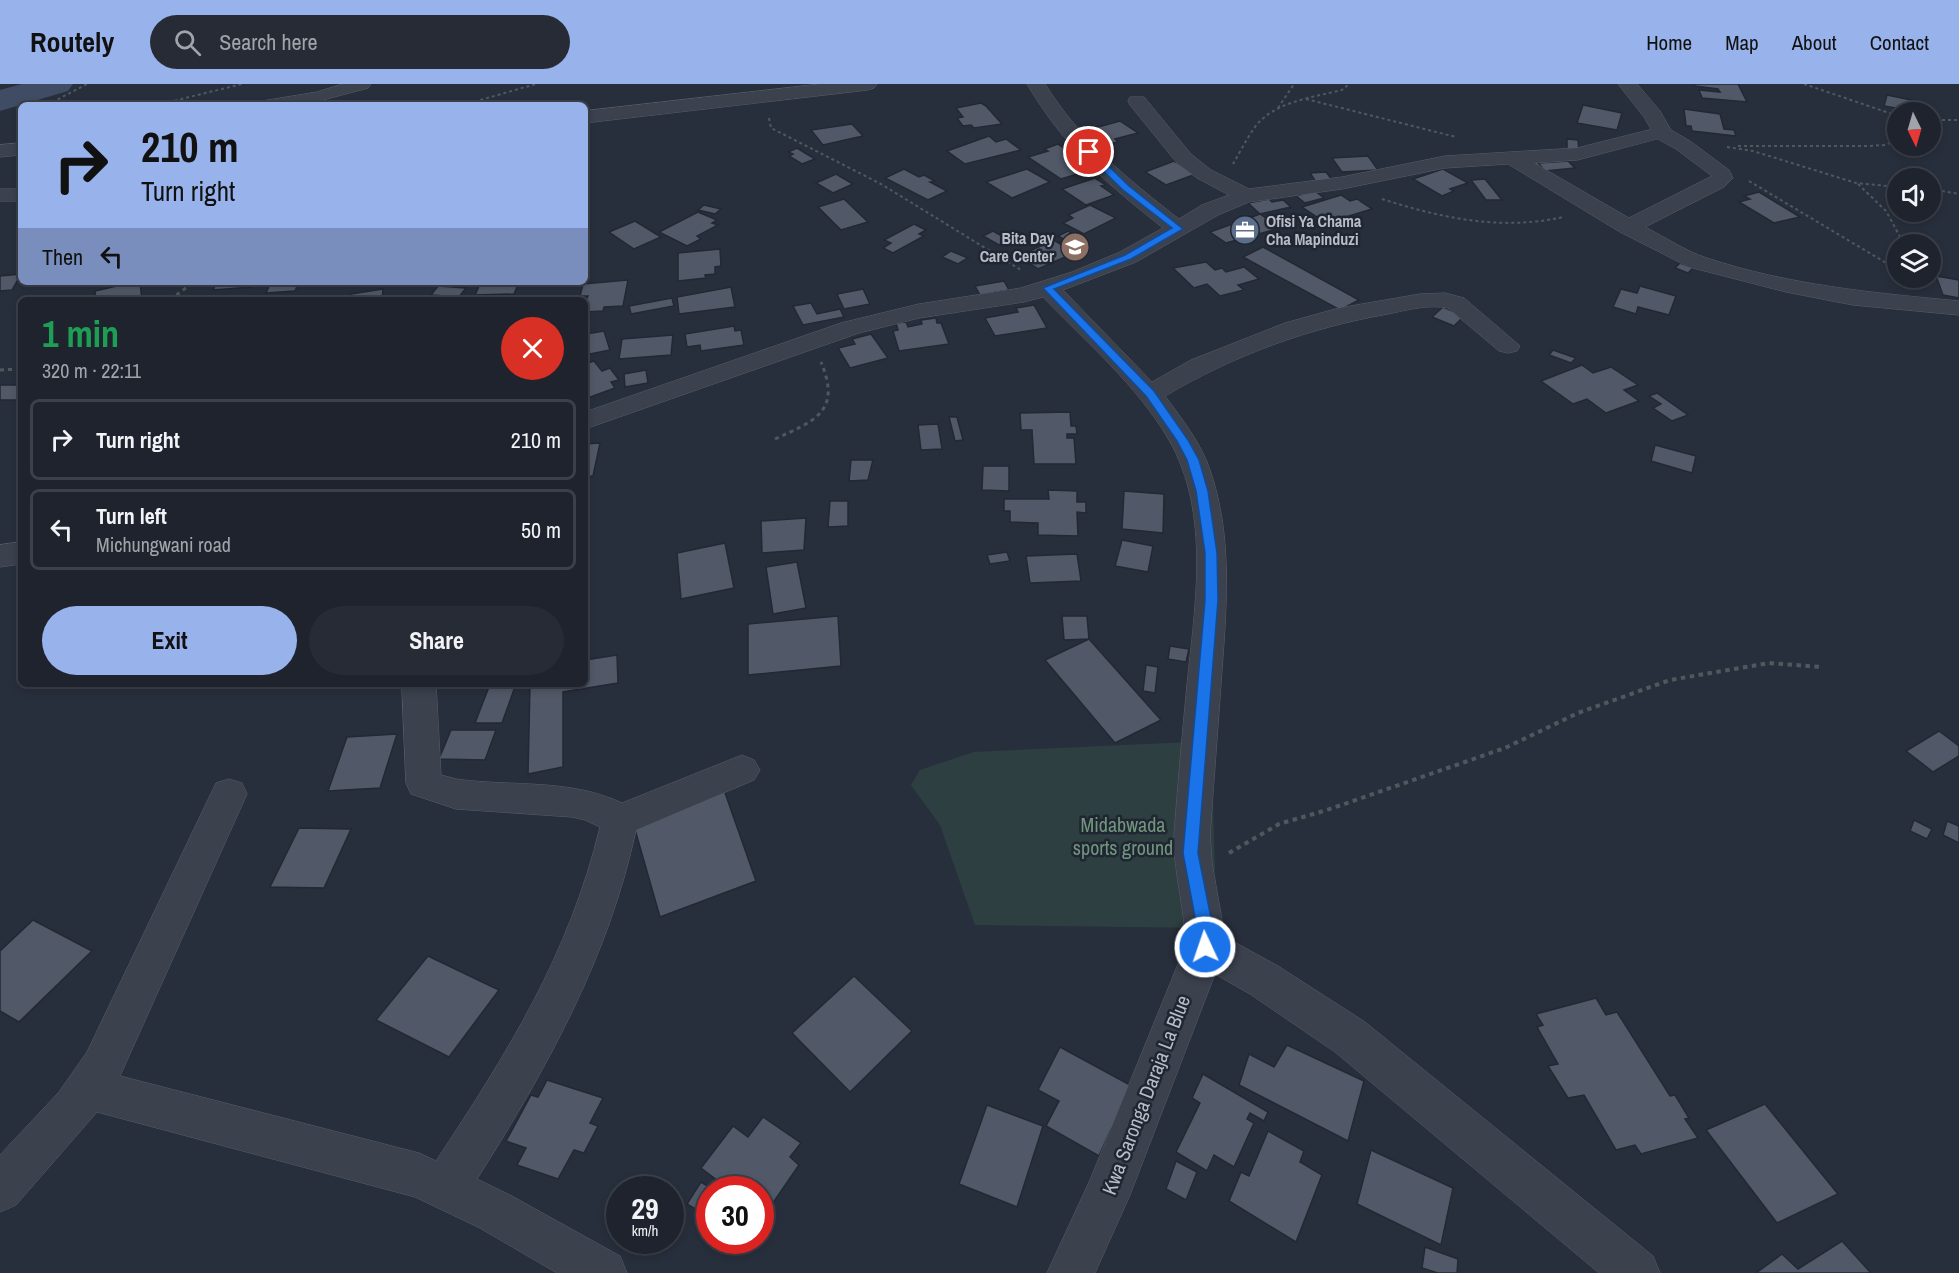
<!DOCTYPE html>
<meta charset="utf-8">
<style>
body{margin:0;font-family:"Archivo Narrow",sans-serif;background:#262b35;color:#f1f3f6;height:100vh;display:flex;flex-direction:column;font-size:22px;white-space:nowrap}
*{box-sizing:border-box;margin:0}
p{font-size:20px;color:#a1a4aa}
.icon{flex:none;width:33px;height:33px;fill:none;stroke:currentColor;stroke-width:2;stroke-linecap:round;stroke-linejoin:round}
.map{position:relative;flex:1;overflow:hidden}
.side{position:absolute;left:18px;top:213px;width:570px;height:390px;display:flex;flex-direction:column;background:#1e232d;border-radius:9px;box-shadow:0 3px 9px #0003,0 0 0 2px #3c4049}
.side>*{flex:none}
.guide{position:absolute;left:18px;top:18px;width:570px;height:183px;border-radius:9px;box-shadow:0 3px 9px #0003,0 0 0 2px #3c4049;background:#98b2ec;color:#111;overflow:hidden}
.needle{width:39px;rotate:175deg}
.buttons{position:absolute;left:1887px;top:18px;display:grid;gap:12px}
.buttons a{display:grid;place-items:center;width:54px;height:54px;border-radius:50%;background:#1e232d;box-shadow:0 3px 9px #0003,0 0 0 2px #3c4049;font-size:30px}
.speed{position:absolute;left:606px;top:1092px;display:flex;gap:12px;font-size:30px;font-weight:700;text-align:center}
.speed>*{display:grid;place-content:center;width:78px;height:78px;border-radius:50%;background:#1e232d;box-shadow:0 3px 9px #0003,0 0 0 2px #3c4049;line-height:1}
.speed small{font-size:15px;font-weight:400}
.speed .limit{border:9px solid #d22;background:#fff;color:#111}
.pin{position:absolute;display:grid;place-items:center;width:51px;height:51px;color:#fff;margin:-26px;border:3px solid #fff;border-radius:50%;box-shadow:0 2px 6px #0007}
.me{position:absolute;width:66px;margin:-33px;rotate:357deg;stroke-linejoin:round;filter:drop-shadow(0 0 4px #0008)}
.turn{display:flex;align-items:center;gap:21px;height:126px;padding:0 24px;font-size:27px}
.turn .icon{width:78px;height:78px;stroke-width:2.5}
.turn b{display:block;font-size:42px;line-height:51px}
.then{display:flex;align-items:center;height:57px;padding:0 24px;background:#0003;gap:12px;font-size:22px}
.round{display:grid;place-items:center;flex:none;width:63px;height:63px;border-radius:32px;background:#262b35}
.head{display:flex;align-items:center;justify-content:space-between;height:102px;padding:0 24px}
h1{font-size:36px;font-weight:700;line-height:45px;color:#1e9e55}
.button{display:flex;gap:12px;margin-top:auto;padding:12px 24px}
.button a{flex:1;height:69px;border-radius:36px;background:#98b2ec;color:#111;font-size:24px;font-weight:700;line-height:69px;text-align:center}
.button a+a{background:#262b35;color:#f1f3f6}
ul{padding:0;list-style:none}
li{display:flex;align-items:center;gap:18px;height:81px;margin:0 12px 9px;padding:0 12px;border:3px solid #3c4049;border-radius:9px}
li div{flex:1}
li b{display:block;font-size:22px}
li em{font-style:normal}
header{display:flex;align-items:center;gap:36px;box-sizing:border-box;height:84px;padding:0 30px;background:#98b2ec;color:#111}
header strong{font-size:28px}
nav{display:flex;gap:33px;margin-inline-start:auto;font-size:21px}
.search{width:420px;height:54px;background:#262b35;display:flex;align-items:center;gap:15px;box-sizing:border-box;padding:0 21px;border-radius:33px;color:#a1a4aa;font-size:22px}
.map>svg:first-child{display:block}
</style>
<header>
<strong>Routely</strong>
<div class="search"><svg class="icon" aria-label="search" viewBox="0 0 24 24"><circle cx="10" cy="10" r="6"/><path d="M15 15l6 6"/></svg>Search here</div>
<nav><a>Home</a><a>Map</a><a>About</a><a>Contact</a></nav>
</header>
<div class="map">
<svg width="1959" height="1189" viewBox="0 0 1959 1189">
<rect width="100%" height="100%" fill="#282f3c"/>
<polygon fill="#2e3f41" points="1211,657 1215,784 1207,844 975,841 940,741 911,701 920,686 974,668"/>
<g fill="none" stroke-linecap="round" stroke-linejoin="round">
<polygon fill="#404c63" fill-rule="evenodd" points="22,0 73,0 68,7 0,27 0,6"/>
</g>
<g fill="#515867" stroke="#222834" stroke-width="1.5">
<polygon points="1694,0 1738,0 1747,18 1702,14 1699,6 1720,8 1718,5 1695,2"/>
<polygon points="1887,11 1921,18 1918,28 1884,22"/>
<polygon points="981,19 986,22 1002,40 974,44 971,41 963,42 957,34 963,33 956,24"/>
<polygon points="1583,21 1622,29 1617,46 1577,39"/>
<polygon points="1684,25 1720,30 1724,45 1734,46 1736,52 1692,47 1691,42 1686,42"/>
<polygon points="1120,37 1138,49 1115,55 1118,58 1109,60 1087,46"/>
<polygon points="852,40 863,52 823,61 811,46"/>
<polygon points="989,52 996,58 1006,55 1021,66 965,80 947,67"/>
<polygon points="1567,55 1578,56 1579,67 1567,66"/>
<polygon points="1058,60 1081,75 1068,80 1081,89 1061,95 1028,73 1048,67 1044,65"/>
<polygon points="797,64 815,75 802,80 789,72 793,70 788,68"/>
<polygon points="1368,72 1378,86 1342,88 1332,74"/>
<polygon points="1563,75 1571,82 1540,85 1533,78"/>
<polygon points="1174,77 1196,90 1166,101 1145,88"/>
<polygon points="1568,77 1575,84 1545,87 1538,79"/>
<polygon points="904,85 919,93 924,91 935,97 930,98 947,107 928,116 885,94"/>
<polygon points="1027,85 1050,98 1012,114 986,98"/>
<polygon points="1443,85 1468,99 1450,105 1454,107 1442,112 1413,95"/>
<polygon points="1326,88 1333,97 1316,98 1310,89"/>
<polygon points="836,90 853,100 833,109 816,99"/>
<polygon points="1095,94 1106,101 1101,102 1114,111 1086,121 1062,105"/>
<polygon points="1485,95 1502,116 1486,116 1471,96"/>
<polygon points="1315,107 1324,114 1305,119 1296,112"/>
<polygon points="1759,108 1800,133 1774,139 1739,118 1750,115 1744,112"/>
<polygon points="1341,111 1350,117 1357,115 1372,125 1326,139 1302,123"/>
<polygon points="844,115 868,138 841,146 818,123"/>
<polygon points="1269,115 1272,118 1283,116 1291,123 1260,130 1248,119"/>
<polygon points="704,121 721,125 715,130 698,126"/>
<polygon points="1090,121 1116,134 1084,150 1063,139 1073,134 1068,131"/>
<polygon points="698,128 717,136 712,139 718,141 697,152 701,155 687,162 659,148"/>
<polygon points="1260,130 1280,144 1226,159 1210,148"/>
<polygon points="635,137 661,153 634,165 609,148"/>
<polygon points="914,140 926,146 919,150 924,152 893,169 883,164 891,159 884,156"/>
<polygon points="993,147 1009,156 999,161 983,152"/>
<polygon points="1068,147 1075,152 1071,154 1087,164 1072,171 1056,160 1065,156 1058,152"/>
<polygon points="1054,156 1074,169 1038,185 1018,172"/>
<polygon points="1263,163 1359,216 1340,226 1243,173"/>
<polygon points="720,165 721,182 715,183 715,190 705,191 706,194 678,197 678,169"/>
<polygon points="951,167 968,174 958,180 942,173"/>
<polygon points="1206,178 1215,186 1222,184 1226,188 1244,183 1259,195 1238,201 1244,206 1220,212 1207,200 1194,204 1173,184"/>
<polygon points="1680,179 1693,184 1688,189 1675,184"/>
<polygon points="21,190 12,206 0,207 0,192"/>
<polygon points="1936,192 1959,196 1959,214 1943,211"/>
<polygon points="628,196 623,222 604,223 603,227 585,228 585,218 588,212 580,212 583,200"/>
<polygon points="1004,197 1009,206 980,211 975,202"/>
<polygon points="134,198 140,198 142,216 96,216 95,207"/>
<polygon points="217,198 255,198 252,203 213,206"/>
<polygon points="271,198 299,198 295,207 266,209"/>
<polygon points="472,198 519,198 514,210 475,211 480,200 471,200"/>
<polygon points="438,202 466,204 459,213 431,211"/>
<polygon points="1640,202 1676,212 1669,231 1638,223 1636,230 1613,223 1621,205 1637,209"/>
<polygon points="731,203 735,223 679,230 677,213"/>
<polygon points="383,205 382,216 350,216 351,210"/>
<polygon points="863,205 870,220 844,225 837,210"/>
<polygon points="672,214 674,222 631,230 629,222"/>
<polygon points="811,219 817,230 840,225 844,233 803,241 793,222"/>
<polygon points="1034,221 1047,244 995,252 985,234 1018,228 1016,224"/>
<polygon points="1443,223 1464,232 1454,242 1432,233"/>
<polygon points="936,234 937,239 941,239 949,260 899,267 893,247 898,246 896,239 906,238 908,243 922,240 921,236"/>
<polygon points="734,242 735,247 741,246 744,261 701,267 700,261 687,263 685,250"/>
<polygon points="585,245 587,250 604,247 610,266 585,271"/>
<polygon points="871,250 888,274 850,284 838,264 855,260 852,255"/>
<polygon points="673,251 671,271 619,275 622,255"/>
<polygon points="1553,266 1576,274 1571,279 1549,271"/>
<polygon points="594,277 602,287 610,284 619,296 611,298 615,304 585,315 585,280"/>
<polygon points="1582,281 1593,289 1611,283 1638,301 1624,306 1639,317 1606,329 1587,315 1573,320 1541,297"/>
<polygon points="646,286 648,299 625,303 624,290"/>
<rect x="0" y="301" width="21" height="15"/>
<polygon points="1657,309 1688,331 1672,337 1653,324 1661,320 1649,312"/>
<polygon points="1070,328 1071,342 1076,342 1077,350 1067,350 1067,354 1074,354 1076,380 1034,380 1032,346 1021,346 1020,329"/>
<polygon points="949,333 957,333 963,356 955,357"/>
<polygon points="938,340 942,365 921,366 918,341"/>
<polygon points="600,359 593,392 585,393 585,360"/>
<polygon points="1655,361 1696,372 1692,389 1651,377"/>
<polygon points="851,376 873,376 868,396 849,397"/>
<polygon points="983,382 1009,382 1009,407 982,406"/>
<polygon points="1048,406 1077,407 1077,418 1086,418 1086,429 1077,428 1078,452 1038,451 1038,439 1010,438 1010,427 1004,427 1004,415 1049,415"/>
<polygon points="1124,407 1164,410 1163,449 1122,445"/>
<polygon points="830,417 848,417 848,442 828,443"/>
<polygon points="806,434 804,466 762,469 761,437"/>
<polygon points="1122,456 1153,462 1148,488 1115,482"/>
<polygon points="725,459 734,504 681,515 677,469"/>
<polygon points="1007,468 1010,477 990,480 987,471"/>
<polygon points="1077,470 1081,497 1030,499 1026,472"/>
<polygon points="797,478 806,524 773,530 766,483"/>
<polygon points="838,532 841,582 748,591 748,540"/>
<polygon points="1062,532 1087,532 1089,555 1064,556"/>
<polygon points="1089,555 1161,636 1115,659 1045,576"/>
<polygon points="1170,562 1189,565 1186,578 1168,575"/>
<polygon points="617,571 618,599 563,608 563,683 528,690 530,600 585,600 585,576"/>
<polygon points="1146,581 1158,583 1155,609 1143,607"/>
<polygon points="490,600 516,600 502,639 475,639"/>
<polygon points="451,646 496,646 485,676 439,675"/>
<polygon points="1939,647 1959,662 1959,672 1933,688 1906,667"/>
<polygon points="397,650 380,704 328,707 347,653"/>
<polygon points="723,703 756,797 660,833 632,735"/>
<polygon points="1914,736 1932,745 1927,755 1910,747"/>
<polygon points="1947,737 1959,742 1959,759 1943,751"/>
<polygon points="299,744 351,745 324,804 270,803"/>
<polygon points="33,836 92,867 19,938 0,927 0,867"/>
<polygon points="428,872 499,906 449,973 376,936"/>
<polygon points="854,892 912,947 850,1008 792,949"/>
<polygon points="1596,914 1606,931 1617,928 1670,1012 1675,1011 1689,1034 1685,1035 1698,1054 1641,1070 1635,1061 1616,1066 1584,1011 1568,1014 1548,982 1558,980 1537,943 1543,941 1536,930"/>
<polygon points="1287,961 1364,997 1348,1057 1239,1001 1249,970 1274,983"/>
<polygon points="1060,963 1143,1008 1123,1051 1111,1045 1099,1072 1046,1042 1059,1017 1038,1006"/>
<polygon points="1203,990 1268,1028 1264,1037 1250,1029 1247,1035 1254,1039 1234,1083 1214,1071 1207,1087 1176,1068 1200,1019 1192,1014"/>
<polygon points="547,996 603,1014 590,1039 598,1042 584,1069 574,1066 558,1095 517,1081 526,1064 506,1057 531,1011 538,1013"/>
<polygon points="1765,1020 1838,1110 1777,1139 1706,1046"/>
<polygon points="987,1021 1043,1042 1017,1123 959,1100"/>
<polygon points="763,1033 801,1059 790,1073 799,1081 764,1132 760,1129 760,1106 730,1106 701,1084 733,1042 748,1053"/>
<polygon points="1268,1047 1304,1067 1300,1078 1322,1091 1296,1158 1229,1117 1241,1088 1249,1092"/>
<polygon points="1371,1066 1453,1104 1441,1161 1357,1120"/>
<polygon points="1176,1077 1197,1088 1186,1116 1166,1105"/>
<polygon points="701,1098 714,1106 710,1106 710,1134 687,1120"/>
<polygon points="1842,1157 1871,1189 1756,1189 1782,1170 1798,1185"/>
<polygon points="1425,1163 1458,1175 1457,1189 1438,1189 1422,1184"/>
</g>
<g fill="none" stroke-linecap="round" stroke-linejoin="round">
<g stroke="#595f6a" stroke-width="1">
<g id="street">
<polygon points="343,0 371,0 368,4 304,21 260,21 262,17 317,8"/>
<polygon points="820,0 877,0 874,4 868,6 585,39 585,27"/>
<path d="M1027,0h18c36,57 81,94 134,135l23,-14 27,-10 -32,-17 -20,-15 -47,-58 -2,-4 2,-4h14l47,57 20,16 38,19 93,-12 103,-21 132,-8 72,-18 2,-1 -7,-12 -26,-33h19l23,27 11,19 19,11 39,29 4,8 -9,9 -79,40c20,10 40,24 62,31 81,27 167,35 252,43v14l-106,-10 -67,-13 -97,-25 -69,-35 -112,-68 -63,4 -103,21 -93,13 -31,13 -82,47 -73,28 89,92 39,-22 94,-37 54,-15 81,-14 25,-1 19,5 56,48 -3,5 -9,2 -9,-2 -51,-43c-19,-4 -41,2 -60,6 -80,14 -153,41 -223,82 17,23 36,47 45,74 24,69 16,143 11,214 -4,50 -7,101 -11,151l2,28 13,74 53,29 87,56 288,234 7,17h-61l-264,-221 -85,-58 -35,-20 -85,221 -35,78h-48l43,-93 95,-233c1,-38 -12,-74 -11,-112 4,-50 8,-100 13,-150 8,-79 24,-172 -18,-245 -32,-55 -83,-98 -126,-143l-19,5 -105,16 -60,15 -274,96v-17l256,-89 78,-19 102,-16 51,-16 48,-20 43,-24c-58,-46 -98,-80 -136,-144zM1658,55l18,10 36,27 -83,42 -95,-55 43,-3z"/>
<polygon points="21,59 21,71 0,73 0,61"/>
<rect x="0" y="105" width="21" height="12"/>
<polygon points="21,458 21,480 0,483 0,461"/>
<path d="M402,600h34l5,91 15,4c56,8 113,-1 166,24l120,-48 12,5 6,10 -6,10 -118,50c-27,127 -90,240 -159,349l33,16 110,61 7,17h-70l-79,-46 -63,-30 -318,-85 -81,93 -16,7v-57l59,-63 28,-40 129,-269 13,-4 13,4 5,11 -127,282 299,77 17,8c72,-109 133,-206 164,-334l-15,-7 -13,-3 -116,-8 -45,-15 -5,-11z"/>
</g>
</g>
<g stroke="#4c5a5e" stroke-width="2" stroke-dasharray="3 3" stroke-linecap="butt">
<polyline points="1804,0 1898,32"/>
<polyline points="1306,15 1456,53"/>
<polyline points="47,21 87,0"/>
<polyline points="157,21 242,0"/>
<polyline points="463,21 536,0"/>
<polyline points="1278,24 1294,0"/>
<polyline points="769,34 771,44 881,100 1021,186"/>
<polyline points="1930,36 1959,36"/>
<polyline points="1738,62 1868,62 1885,61 1898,56"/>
<polyline points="1727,63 1753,67 1856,99 1898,103"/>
<path d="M1233,80c7,-12 14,-26 22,-37 18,-25 59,-30 87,-37l7,-6"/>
<polyline points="1749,97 1898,186"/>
<polyline points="1858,100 1886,127 1904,160"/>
<polyline points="1930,105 1959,110"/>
<path d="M1382,115c59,19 120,32 181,18"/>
<polyline points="189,201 193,198"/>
</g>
<g stroke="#4c5a5e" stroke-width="3" stroke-dasharray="4 4" stroke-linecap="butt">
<polyline points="170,216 191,200"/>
<polyline points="0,286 21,285"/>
<path d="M775,355c39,-18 67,-27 46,-77"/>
</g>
<polyline stroke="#4c5a5e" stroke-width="4" stroke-dasharray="4.5 4.5" stroke-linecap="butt" points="1229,769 1279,740 1327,726 1505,664 1578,629 1670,596 1769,579 1821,583"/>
<use href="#street" fill="#3b414d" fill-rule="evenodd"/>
</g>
<polygon fill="#1a73e8" stroke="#114b97" stroke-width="1.5" points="1086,66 1092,66 1129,102 1183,145 1131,175 1054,205 1154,307 1188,356 1199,376 1208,407 1217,469 1218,516 1198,769 1214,849 1210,868 1205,870 1199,868 1196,863 1198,849 1183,769 1205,516 1205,469 1196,407 1187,376 1177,357 1146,312 1043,204 1125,171 1172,144 1123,106 1086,70"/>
<defs>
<g id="office-disc" transform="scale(1.5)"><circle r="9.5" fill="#5c6f8a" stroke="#202632"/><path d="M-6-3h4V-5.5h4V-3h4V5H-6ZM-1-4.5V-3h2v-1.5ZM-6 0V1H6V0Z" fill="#fff"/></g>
<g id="school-disc" transform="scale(1.5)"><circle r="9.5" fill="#8d6e63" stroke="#202632"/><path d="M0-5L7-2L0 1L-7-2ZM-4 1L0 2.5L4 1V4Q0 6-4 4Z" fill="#fff"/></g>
</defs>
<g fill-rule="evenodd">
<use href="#office-disc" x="1245" y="146"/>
<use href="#school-disc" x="1075" y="163"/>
</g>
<g text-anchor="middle" stroke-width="5" stroke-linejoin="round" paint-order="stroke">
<g font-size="16" font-weight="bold" fill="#b7bcc7" stroke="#202632" text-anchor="start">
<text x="1266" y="143">Ofisi Ya Chama<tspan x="1266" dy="18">Cha Mapinduzi</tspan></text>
<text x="1054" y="160" text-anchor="end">Bita Day<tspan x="1054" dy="18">Care Center</tspan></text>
</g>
<g font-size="20" fill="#71957d" stroke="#202632">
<text x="1123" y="748">Midabwada<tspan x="1123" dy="23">sports ground</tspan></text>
</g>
<g font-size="20" fill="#b7bcc7" stroke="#202632">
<text transform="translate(1146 1011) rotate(-69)" y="7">Kwa Saronga Daraja La Blue</text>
</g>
</g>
</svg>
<div class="buttons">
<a><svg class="needle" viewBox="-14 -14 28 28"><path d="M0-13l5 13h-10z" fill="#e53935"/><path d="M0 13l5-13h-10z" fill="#a1a4aa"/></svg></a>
<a><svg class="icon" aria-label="sound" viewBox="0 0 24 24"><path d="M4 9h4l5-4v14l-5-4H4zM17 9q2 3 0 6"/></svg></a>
<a><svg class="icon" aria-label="layers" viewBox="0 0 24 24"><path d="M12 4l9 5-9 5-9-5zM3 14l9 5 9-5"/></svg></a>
</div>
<div class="speed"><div>29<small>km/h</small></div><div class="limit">30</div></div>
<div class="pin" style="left:1089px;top:68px;background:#d93025"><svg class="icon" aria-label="arrive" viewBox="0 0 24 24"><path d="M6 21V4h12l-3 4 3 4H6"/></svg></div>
<svg class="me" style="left:1205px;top:863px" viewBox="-20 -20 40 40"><circle r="17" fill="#1a73e8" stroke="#fff" stroke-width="3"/><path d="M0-11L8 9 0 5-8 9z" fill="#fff"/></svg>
<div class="guide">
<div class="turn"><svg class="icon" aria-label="right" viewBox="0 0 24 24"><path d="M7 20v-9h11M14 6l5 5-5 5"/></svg><div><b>210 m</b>Turn right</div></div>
<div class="then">Then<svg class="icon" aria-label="left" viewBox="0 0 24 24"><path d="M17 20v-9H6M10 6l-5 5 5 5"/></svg></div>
</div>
<section class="side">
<div class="head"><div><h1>1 min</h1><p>320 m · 22:11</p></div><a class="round" style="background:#d93025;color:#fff"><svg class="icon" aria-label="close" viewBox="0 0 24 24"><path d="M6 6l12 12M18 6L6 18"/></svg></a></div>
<ul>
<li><svg class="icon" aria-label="right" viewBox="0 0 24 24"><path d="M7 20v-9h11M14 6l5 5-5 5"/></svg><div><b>Turn right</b></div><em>210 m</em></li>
<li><svg class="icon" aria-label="left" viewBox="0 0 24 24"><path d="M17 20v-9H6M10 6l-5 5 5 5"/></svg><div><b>Turn left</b><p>Michungwani road</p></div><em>50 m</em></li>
</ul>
<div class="button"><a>Exit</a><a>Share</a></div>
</section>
</div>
